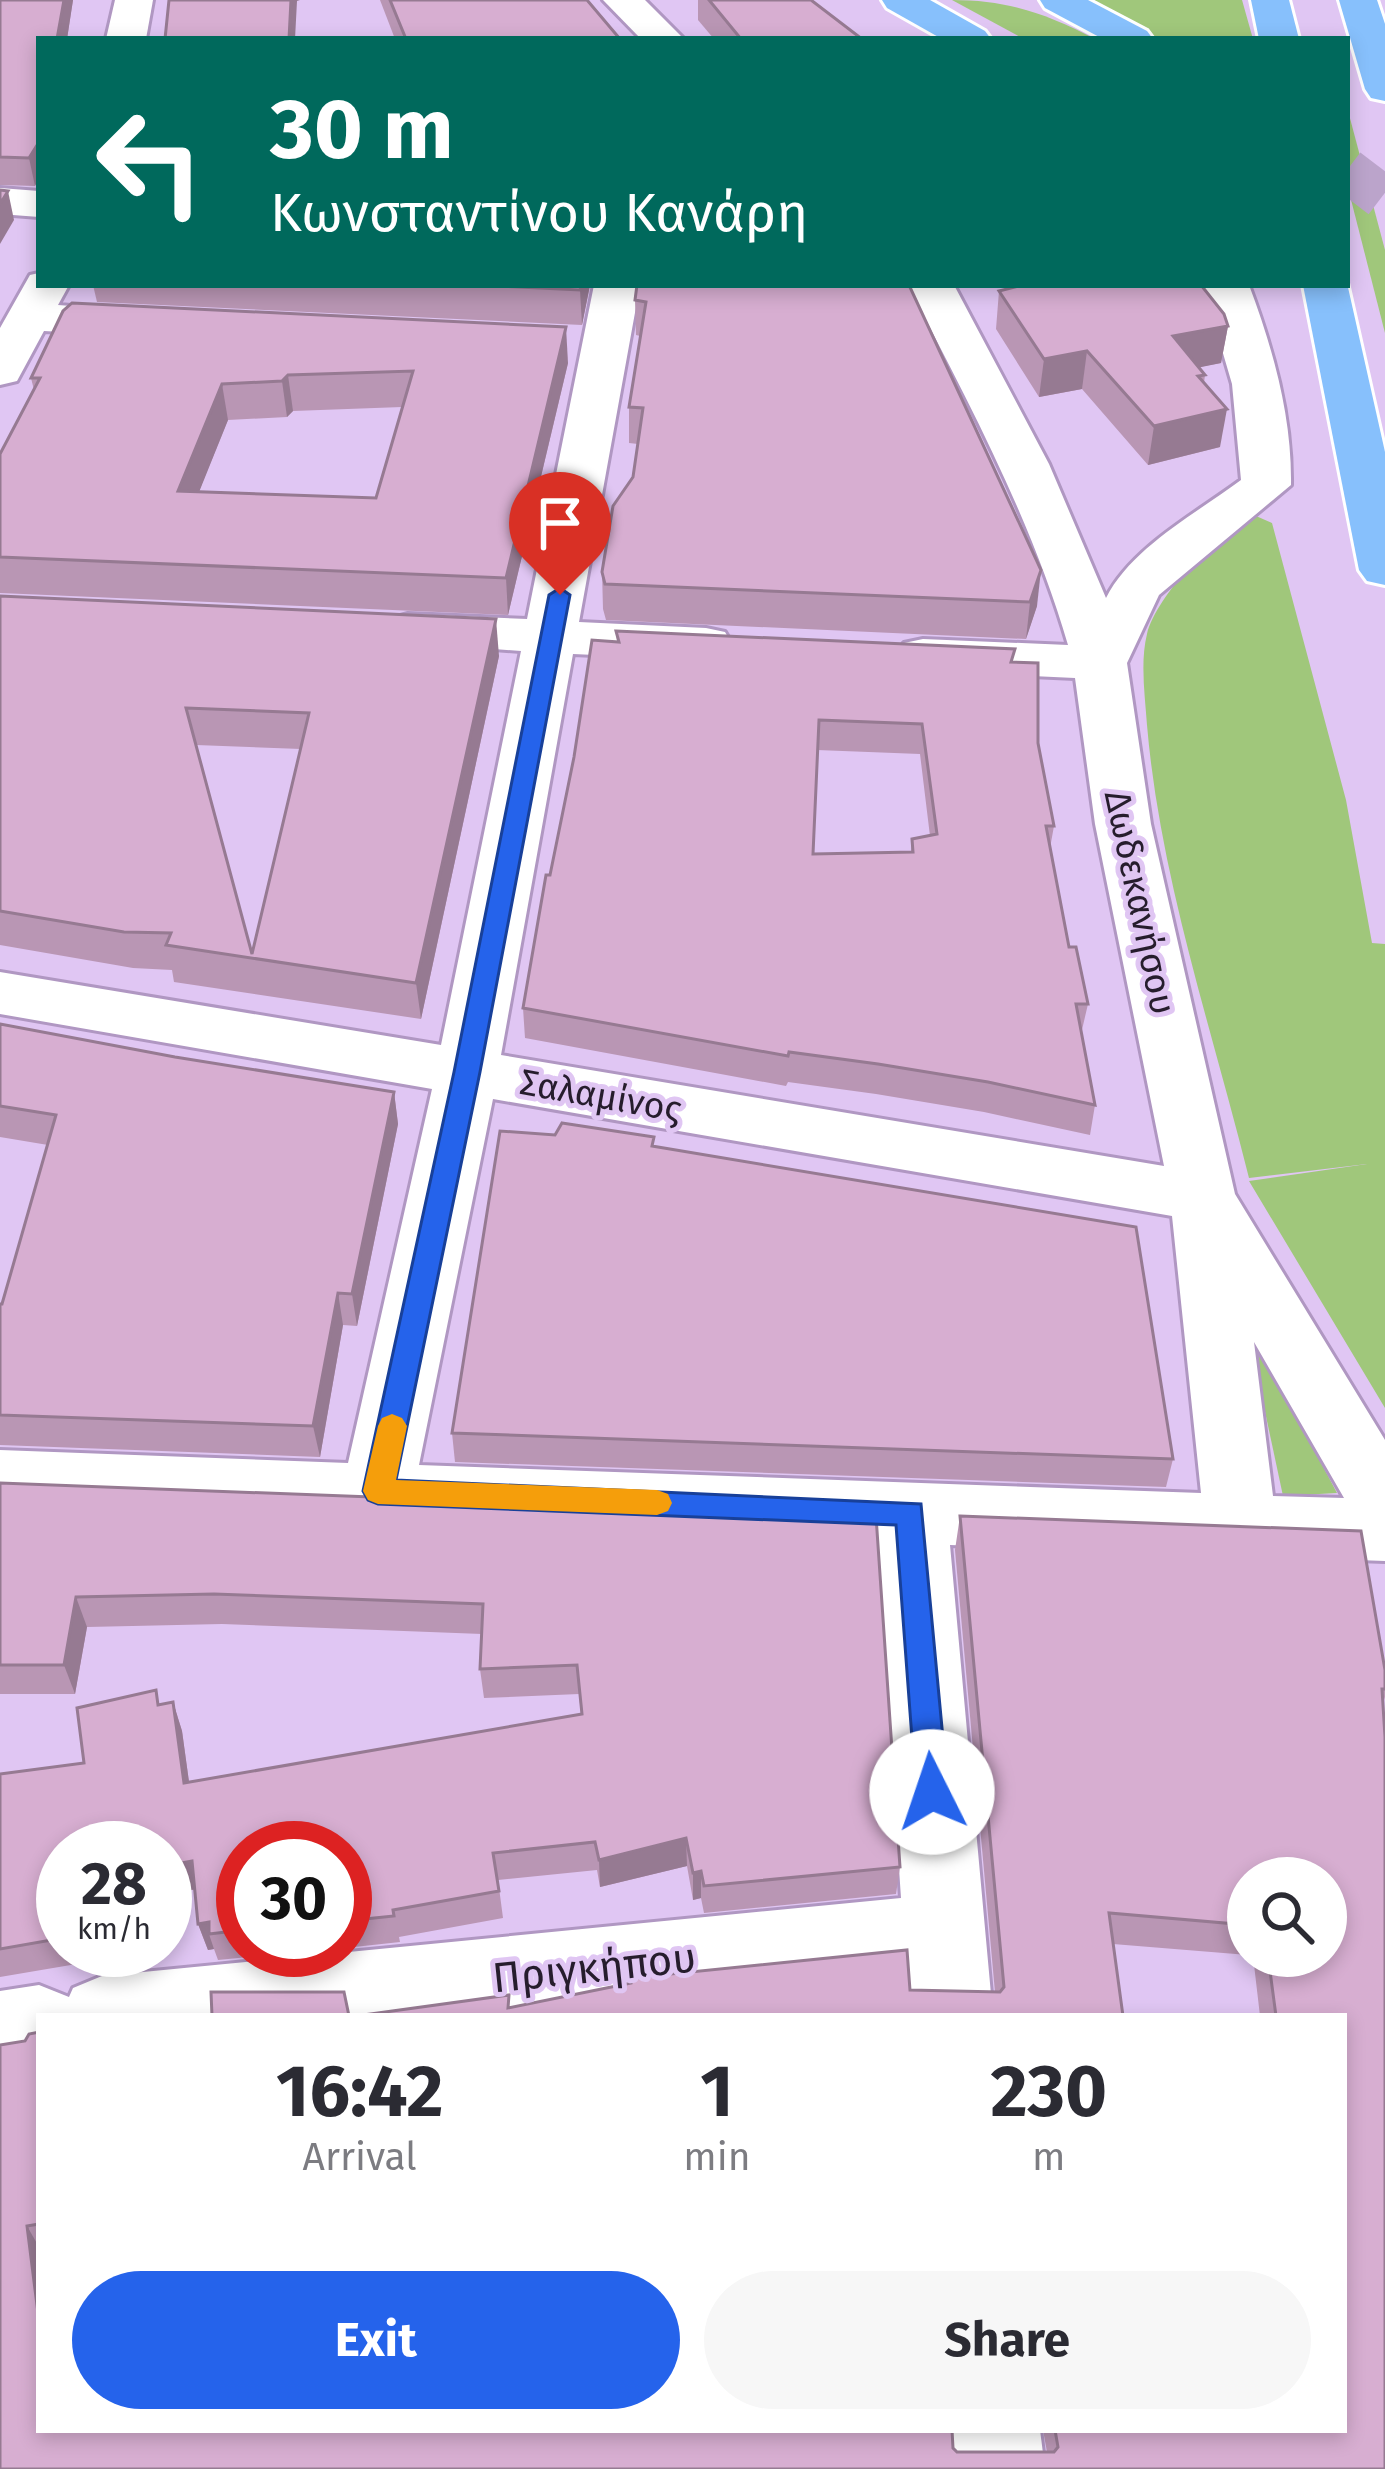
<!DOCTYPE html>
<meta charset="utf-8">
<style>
body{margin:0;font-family:"Fira Sans",sans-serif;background:#f7f7f7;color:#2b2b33;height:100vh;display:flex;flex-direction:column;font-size:45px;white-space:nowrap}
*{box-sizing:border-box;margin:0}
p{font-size:39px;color:#7c7c81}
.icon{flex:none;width:66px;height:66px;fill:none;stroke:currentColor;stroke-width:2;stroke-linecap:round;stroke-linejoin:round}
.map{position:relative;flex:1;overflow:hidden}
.drawer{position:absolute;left:36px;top:2013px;width:1311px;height:420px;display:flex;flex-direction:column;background:#fff;border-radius:0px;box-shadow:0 6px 18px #0003}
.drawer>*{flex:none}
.guide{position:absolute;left:36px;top:36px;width:1314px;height:252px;border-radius:0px;box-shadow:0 6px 18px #0003;background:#00695c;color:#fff;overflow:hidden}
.fabs{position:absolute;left:1227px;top:1857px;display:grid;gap:24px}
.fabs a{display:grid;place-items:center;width:120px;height:120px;border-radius:50%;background:#fff;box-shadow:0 6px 18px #0003;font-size:60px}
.speed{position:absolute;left:36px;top:1821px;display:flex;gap:24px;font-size:60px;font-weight:700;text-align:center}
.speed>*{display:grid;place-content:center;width:156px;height:156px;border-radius:50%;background:#fff;box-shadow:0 6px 18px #0003;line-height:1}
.speed small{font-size:30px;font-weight:400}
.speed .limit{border:18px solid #d22;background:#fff;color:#111}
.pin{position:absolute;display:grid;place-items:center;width:102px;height:102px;color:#fff;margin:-123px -51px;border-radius:50% 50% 50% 0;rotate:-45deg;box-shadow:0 0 12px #0007}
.pin .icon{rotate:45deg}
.me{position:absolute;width:132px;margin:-66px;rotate:356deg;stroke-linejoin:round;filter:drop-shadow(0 0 9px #0008)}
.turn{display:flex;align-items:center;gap:42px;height:252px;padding:0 36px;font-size:54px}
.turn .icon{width:156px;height:156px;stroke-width:2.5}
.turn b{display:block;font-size:84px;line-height:102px}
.eta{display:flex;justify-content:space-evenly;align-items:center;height:204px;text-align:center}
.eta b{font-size:72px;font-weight:700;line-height:84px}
.cta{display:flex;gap:24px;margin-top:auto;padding:24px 36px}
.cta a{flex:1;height:138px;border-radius:72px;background:#2563eb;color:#fff;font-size:48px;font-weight:700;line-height:138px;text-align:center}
.cta a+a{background:#f7f7f7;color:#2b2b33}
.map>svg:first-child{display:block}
</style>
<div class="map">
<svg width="1385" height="2469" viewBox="0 0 1385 2469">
<rect width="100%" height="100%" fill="#e0c6f3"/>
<g fill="#a0c77b">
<path d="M952,0c56,0 95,14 143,39h-71z"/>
<polygon points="1084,0 1242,0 1253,39 1160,39"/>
<polygon points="1347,107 1385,250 1385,333 1347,184"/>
<path d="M1256,516l16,7 74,277 26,143 13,1v464l-136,-227 118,-17 -118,14c-37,-149 -89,-300 -102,-453 -2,-29 -7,-63 0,-91 9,-37 72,-107 109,-118z"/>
<polygon points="1245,1318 1337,1493 1283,1496"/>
</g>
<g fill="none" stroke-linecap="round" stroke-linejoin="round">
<polyline stroke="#bba4cb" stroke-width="44" stroke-dasharray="44 21" stroke-linecap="butt" points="1347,170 1385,199"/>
<g stroke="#b097c2" stroke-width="6">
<g id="minor">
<polygon points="115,0 153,0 146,39 106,39"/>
<polygon points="603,0 645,0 684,39 641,39"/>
<polygon points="0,188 39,191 39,217 0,214"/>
<polygon points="39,273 39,285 69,285 58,305 167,313 174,323 167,333 151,337 44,331 17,381 0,385 0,328 30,275"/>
<path d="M594,285h46l-61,337 127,6 19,4 7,12 -7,12 -19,4 -133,-6 -72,401 663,111 -69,-342 -20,-146 -152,-7 -19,-4 -8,-12 8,-12 19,-4 145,6c-37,-127 -100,-243 -160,-360h46l95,179 57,134c26,-51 91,-85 135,-118l-9,-96 -29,-99h46c24,64 43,131 42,200l-132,110 -32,68 24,161 84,370 150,246v121l-435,-16 43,471h-84l-2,-42 -411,42h-457v49l-39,6v-80l39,-6 30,12 4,-9 29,-12 799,-78 -24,-356 -877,-32v-60l348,13 84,-374 -432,-75v-42l441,73 80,-394 -132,-10 -7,-11 7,-11 19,-5 119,5zM493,1099l679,117 29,277 -782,-28zM1254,1342l90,156 -71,-2z"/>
<polygon points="948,2430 1040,2430 1045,2469 951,2469"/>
</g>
</g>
<g stroke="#fff" stroke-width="6">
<g id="highway">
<polygon points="882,0 930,0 985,31 991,39 942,39 887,8"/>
<polygon points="1040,0 1088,0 1147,31 1153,39 1103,39 1045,8"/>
<polygon points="1251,0 1289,0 1299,39 1259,39"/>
<polygon points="1339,0 1377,0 1385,24 1385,101 1371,98 1365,89"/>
<polygon points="1347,283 1385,452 1385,585 1367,581 1359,570 1303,285"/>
</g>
</g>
<use href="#minor" fill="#fff" fill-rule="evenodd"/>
<use href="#highway" fill="#87c0fc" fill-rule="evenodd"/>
</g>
<g fill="#b996b4" fill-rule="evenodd">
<polygon points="0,0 73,0 67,39 39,39 35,186 0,185"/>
<polygon points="380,0 587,0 620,39 395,39"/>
<polygon points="698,0 811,0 862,39 714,39 698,20"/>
<polygon points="93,285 590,285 582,325 97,302"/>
<polygon points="637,285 1037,606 1026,639 606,620 603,609 602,572 633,477 638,444 629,443 629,407 640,336 636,335 635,300"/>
<polygon points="999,291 1228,326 1221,363 1199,367 1205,375 1204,383 1220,447 1148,465 1082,389 1039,397 996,329"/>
<path d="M568,363l-60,252 -508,-22v-139l34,-64 -3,-12zM402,407l-26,91 -177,-7 29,-71 59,-3 6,-6z"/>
<path d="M0,596l499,60 -78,363 -247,-37 -2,-12 -39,-2 -133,-23zM196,745l105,4 -49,205z"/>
<path d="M616,631l398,31 24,81 16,83 -4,22 19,99 19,57 -7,30 14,71 -5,30 -106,-23 -108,-18 -88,-12 -2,4 -261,-48 -2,-30 27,-133 67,-234zM817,750l103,4 10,82 -18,3 -1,13 -98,2z"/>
<polygon points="0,1024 175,1057 394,1092 398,1124 357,1326 343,1325 320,1457 0,1445 0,1304 2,1304 48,1145 0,1137"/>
<polygon points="654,1146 1173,1459 1166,1487 455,1462 452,1433"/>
<polygon points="0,1483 876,1516 900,1867 896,1894 704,1913 701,1898 693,1900 687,1866 600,1887 597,1870 498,1880 503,1918 399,1937 400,1942 345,1948 345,1848 243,1848 243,1950 322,1950 218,1960 214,1949 208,1950 198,1924 195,1889 165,1895 63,1848 63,1950 111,1950 112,1958 0,1977 0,1774 84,1763 161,1705 173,1702 182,1731 189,1782 581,1714 579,1694 484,1698 480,1669 482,1634 222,1624 87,1627 75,1694 0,1694"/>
<polygon points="960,1516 1385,1670 1385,1697 1383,1703 1385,2469 0,2469 25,2041 39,2032 39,2430 953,2448 957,2452 1047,2452 1043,2430 1344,2430 1344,2016 1260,2016 1253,1956 1326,1956 1248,1878 1248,1955 1113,1944 1123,2016 511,2007 910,1990 995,1992 955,1550"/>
</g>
<g fill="#967a92">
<polygon points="64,0 73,0 67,39 57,39"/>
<polygon points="291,0 300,0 297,1 295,39 289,39"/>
<polygon points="39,142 39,179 35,186 29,158"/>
<polygon points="8,191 14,220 0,244 0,204"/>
<polygon points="581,285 590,285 582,325 580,290"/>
<polygon points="1228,326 1221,363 1167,374 1173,336"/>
<polygon points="566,327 568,363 508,615 506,578"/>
<polygon points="1087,351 1082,389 1039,397 1044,359"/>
<polygon points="288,375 293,411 287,417 282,381"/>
<polygon points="222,384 228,420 185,527 178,491"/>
<polygon points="1227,409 1220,447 1148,465 1154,426"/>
<polygon points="1041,570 1037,606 1026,639 1030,602"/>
<polygon points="496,619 499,656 421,1019 416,983"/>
<polygon points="394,1092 398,1124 357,1326 352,1294"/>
<polygon points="338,1293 343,1325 320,1457 313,1426"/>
<polygon points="76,1597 87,1627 75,1694 64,1665"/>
<polygon points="173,1702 182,1731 193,1811 184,1783"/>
<polygon points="686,1838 687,1866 600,1887 599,1860"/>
<polygon points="192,1861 202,1888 165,1895 165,1866"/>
<polygon points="701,1871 701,1898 693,1900 693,1873"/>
<polygon points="209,1922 209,1934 214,1949 208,1950 198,1924"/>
<polygon points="27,2226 39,2247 39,2321"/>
</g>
<g fill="#d7aed1" stroke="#967a92" stroke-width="3" fill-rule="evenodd">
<polygon points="0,0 64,0 57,39 39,39 39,142 29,158 0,157"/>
<polygon points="169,0 291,0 289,39 165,39"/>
<polygon points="390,0 587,0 620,39 406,39"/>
<polygon points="709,0 811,0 862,39 741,39"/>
<polygon points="0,190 8,191 0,204"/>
<polygon points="480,285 581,285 580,290"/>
<polygon points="637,285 909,285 1041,570 1030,602 605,584 602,572 613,506 633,477 643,408 629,407 646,302 635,300"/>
<polygon points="1023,285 1201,285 1224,314 1228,326 1173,336 1205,375 1198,376 1227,409 1154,426 1087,351 1044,359 999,291"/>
<path d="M72,303l494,24 -60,251 -506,-21v-103l40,-76h-9l32,-67zM413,371l-37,127 -198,-7 44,-107 60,-3 6,-6z"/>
<path d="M0,596l496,23 -80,364 -250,-38 5,-12 -47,-1 -124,-21zM186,708l123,5 -57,241z"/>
<path d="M616,631l399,18 -4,13 27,1v80l16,83h-8l23,121h7l12,57h-12l19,101 -107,-23 -110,-18 -89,-12 -1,4 -265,-48 23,-133h4l24,-118 18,-117 27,2zM819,720l103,4 15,110 -25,5 1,13 -100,2z"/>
<polygon points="0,1024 175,1057 394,1092 352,1294 338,1293 313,1426 0,1415 0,1304 2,1304 56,1115 0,1106"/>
<polygon points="562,1123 654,1137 652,1146 1136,1227 1173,1459 452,1433 500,1131 555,1135"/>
<polygon points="0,1483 876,1516 900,1867 704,1886 701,1871 693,1873 686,1838 599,1860 595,1842 493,1853 499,1891 393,1910 394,1916 345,1921 345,1848 243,1848 243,1930 209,1934 209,1922 198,1924 192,1861 165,1866 165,1848 63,1848 63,1938 0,1949 0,1774 84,1763 77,1708 156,1690 158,1705 173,1702 184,1783 582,1714 577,1665 480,1669 483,1604 214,1594 76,1597 64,1665 0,1665"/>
<polygon points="960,1516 1361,1531 1385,1670 1385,1689 1382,1689 1385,1737 1385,2469 0,2469 0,2045 25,2041 29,2034 39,2032 39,2224 27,2226 39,2321 39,2430 952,2430 953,2448 957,2452 1054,2452 1058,2447 1055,2430 1344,2430 1344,2016 1276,2016 1268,1956 1326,1956 1326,1878 1248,1878 1248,1925 1109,1913 1123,2016 356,2016 509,1995 508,2008 631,1983 631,1978 907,1950 910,1990 1000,1992 1004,1987"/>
<polygon points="211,1992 344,1992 349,2016 212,2016"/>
</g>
<polygon fill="#2563eb" stroke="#184099" stroke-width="3" points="560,588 570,595 480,1072 396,1480 921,1504 948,1792 944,1803 932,1807 921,1803 916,1792 896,1525 378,1504 368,1500 363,1491 454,1072 549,595"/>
<polygon fill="#f59e0b" points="392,1414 402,1418 407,1426 396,1480 657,1490 668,1494 672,1503 668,1511 657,1515 378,1504 368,1500 363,1491 378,1426 382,1418"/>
<g text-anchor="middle" stroke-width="10" stroke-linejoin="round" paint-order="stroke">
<g font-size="36" fill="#261d2d" stroke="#e0c6f3">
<text transform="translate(1141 902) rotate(78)" y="13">Δωδεκανήσου</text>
<text transform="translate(601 1095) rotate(10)" y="13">Σαλαμίνος</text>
</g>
<g font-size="42" fill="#261d2d" stroke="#e0c6f3">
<text transform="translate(594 1967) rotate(-6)" y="15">Πριγκήπου</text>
</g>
</g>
</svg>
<div class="fabs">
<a><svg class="icon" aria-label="search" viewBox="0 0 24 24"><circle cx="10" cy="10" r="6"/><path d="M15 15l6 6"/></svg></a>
</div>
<div class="speed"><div>28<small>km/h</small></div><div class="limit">30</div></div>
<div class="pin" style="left:560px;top:595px;background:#d93025"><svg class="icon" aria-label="arrive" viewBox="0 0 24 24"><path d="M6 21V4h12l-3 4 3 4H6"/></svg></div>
<svg class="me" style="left:932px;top:1792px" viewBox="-20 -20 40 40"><circle r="19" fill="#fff"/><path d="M0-13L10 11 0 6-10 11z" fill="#2563eb"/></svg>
<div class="guide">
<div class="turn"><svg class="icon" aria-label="left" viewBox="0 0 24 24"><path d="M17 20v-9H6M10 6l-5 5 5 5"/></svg><div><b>30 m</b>Κωνσταντίνου Κανάρη</div></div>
</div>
<section class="drawer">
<div class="eta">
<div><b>16:42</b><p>Arrival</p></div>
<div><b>1</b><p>min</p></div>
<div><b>230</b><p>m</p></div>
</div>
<div class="cta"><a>Exit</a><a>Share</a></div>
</section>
</div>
